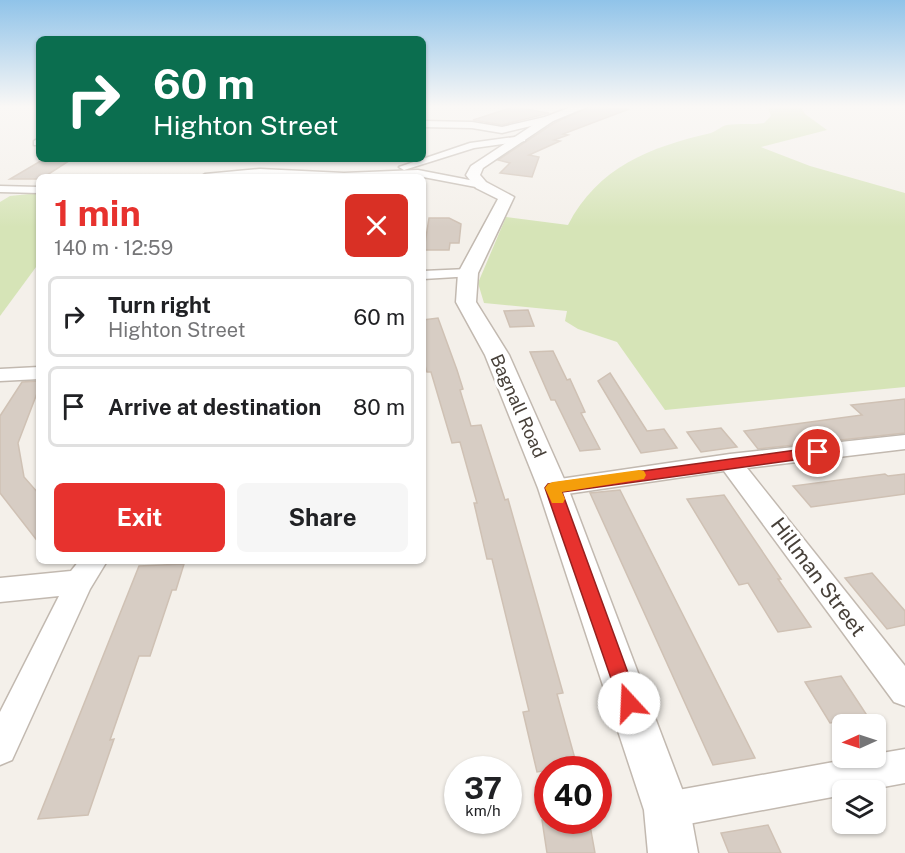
<!DOCTYPE html>
<meta charset="utf-8">
<style>
body{margin:0;font-family:"Public Sans",sans-serif;background:#f6f6f6;color:#202124;height:100vh;display:flex;flex-direction:column;font-size:22px;white-space:nowrap}
*{box-sizing:border-box;margin:0}
p{font-size:20px;color:#757577}
.icon{flex:none;width:33px;height:33px;fill:none;stroke:currentColor;stroke-width:2;stroke-linecap:round;stroke-linejoin:round}
.map{position:relative;flex:1;overflow:hidden}
.panel{position:absolute;left:36px;top:174px;width:390px;height:390px;display:flex;flex-direction:column;background:#fff;border-radius:9px;box-shadow:0 2px 4px #0004}
.panel>*{flex:none}
.hud{position:absolute;left:36px;top:36px;width:390px;height:126px;border-radius:9px;box-shadow:0 2px 4px #0004;background:#0b6e4f;color:#fff;overflow:hidden}
.needle{width:39px;rotate:267deg}
.buttons{position:absolute;left:832px;top:714px;display:grid;gap:12px}
.buttons a{display:grid;place-items:center;width:54px;height:54px;border-radius:9px;background:#fff;box-shadow:0 2px 4px #0004;font-size:30px}
.speed{position:absolute;left:444px;top:756px;display:flex;gap:12px;font-size:30px;font-weight:700;text-align:center}
.speed>*{display:grid;place-content:center;width:78px;height:78px;border-radius:50%;background:#fff;box-shadow:0 2px 4px #0004;line-height:1}
.speed small{font-size:15px;font-weight:400}
.speed .limit{border:9px solid #d22;background:#fff;color:#111}
.pin{position:absolute;display:grid;place-items:center;width:51px;height:51px;color:#fff;margin:-26px;border:3px solid #fff;border-radius:50%;box-shadow:0 2px 6px #0007}
.me{position:absolute;width:66px;margin:-33px;rotate:340deg;stroke-linejoin:round;filter:drop-shadow(0 0 4px #0008)}
.turn{display:flex;align-items:center;gap:21px;height:126px;padding:0 18px;font-size:27px}
.turn .icon{width:78px;height:78px;stroke-width:2.5}
.turn b{display:block;font-size:42px;line-height:51px}
.round{display:grid;place-items:center;flex:none;width:63px;height:63px;border-radius:9px;background:#f6f6f6}
.head{display:flex;align-items:center;justify-content:space-between;height:102px;padding:0 18px}
h1{font-size:36px;font-weight:700;line-height:45px;color:#e7322e}
.button{display:flex;gap:12px;margin-top:auto;padding:12px 18px}
.button a{flex:1;height:69px;border-radius:9px;background:#e7322e;color:#fff;font-size:24px;font-weight:700;line-height:69px;text-align:center}
.button a+a{background:#f6f6f6;color:#202124}
ul{padding:0;list-style:none}
li{display:flex;align-items:center;gap:18px;height:81px;margin:0 12px 9px;padding:0 6px;border:3px solid #e0e0e0;border-radius:9px}
li div{flex:1}
li b{display:block;font-size:22px}
li em{font-style:normal}
.map>svg:first-child{display:block}
</style>
<div class="map">
<svg width="905" height="853" viewBox="0 0 905 853">
<rect width="100%" height="100%" fill="#f4f0ea"/>
<g fill="#d6e4b7">
<path d="M768,107h33l4,7 22,16 -66,17 49,19 95,27v194l-240,23 -48,-68 -39,-13 -13,-8 2,-10 -83,-8 -6,-20 28,-66 62,8c30,-58 82,-78 143,-92 6,-2 10,-7 16,-8 12,-2 25,0 37,-2l7,-7z"/>
<polygon points="39,193 39,263 0,316 0,202 10,196"/>
</g>
<g fill="#d7cdc4" stroke="#cfc1b4" stroke-width="1.5">
<polygon points="513,107 549,113 502,125 473,120"/>
<polygon points="589,107 629,109 563,134 568,135 554,140 560,141 529,155 539,157 532,177 500,173 510,163 498,160 554,123"/>
<polygon points="44,159 72,159 44,177 39,177 39,179 10,179"/>
<polygon points="429,218 449,218 461,224 459,243 450,243 449,250 424,250"/>
<polygon points="528,310 534,326 510,327 504,311"/>
<polygon points="438,318 457,370 463,389 460,390 471,426 481,425 505,500 508,499 563,693 557,694 577,766 537,772 523,712 529,711 492,559 487,559 474,503 477,503 460,442 452,443 431,372 427,372 423,359 423,320"/>
<polygon points="553,351 567,380 570,379 585,412 581,413 600,449 580,451 555,400 551,400 530,352"/>
<polygon points="610,373 647,431 664,429 677,448 641,453 598,381"/>
<polygon points="39,381 39,388 18,443 24,477 39,494 39,543 0,493 0,416 22,382"/>
<polygon points="905,399 905,433 758,449 744,431 862,415 851,405"/>
<polygon points="721,428 737,447 701,452 687,432"/>
<polygon points="885,474 888,476 905,474 905,494 811,507 793,486"/>
<polygon points="620,490 755,758 713,765 590,493"/>
<polygon points="724,495 781,579 778,579 811,627 778,632 748,583 739,585 687,499"/>
<polygon points="184,564 176,590 172,590 150,656 139,656 110,740 114,739 88,815 38,819 139,566"/>
<polygon points="872,573 905,611 905,625 887,629 845,578"/>
<polygon points="841,676 868,717 830,723 805,682"/>
<polygon points="542,820 589,820 595,853 547,853"/>
<polygon points="768,825 781,853 729,853 721,833"/>
</g>
<g fill="none" stroke-linecap="round" stroke-linejoin="round">
<g stroke="#c2b9b0" stroke-width="3">
<g id="minor">
<polygon points="549,116 552,117 552,121 502,133 472,128 423,127 423,121 472,122 502,127"/>
<polygon points="522,136 525,137 525,141 474,148 404,170 399,167 470,143"/>
<polygon points="39,138 39,145 34,145 34,141"/>
<polygon points="260,169 344,173 418,170 485,183 487,185 481,188 418,176 200,177 205,174"/>
<polygon points="0,186 39,187 39,193 0,192"/>
<polygon points="468,269 473,270 475,273 473,276 423,279 423,271"/>
<polygon points="39,367 39,379 0,381 0,369"/>
<polygon points="905,435 905,449 747,468 905,666 905,706 894,702 724,471 553,496 545,494 541,488 545,482 553,480 730,454"/>
<polygon points="79,561 107,561 90,589 12,760 0,765 0,712 59,596 0,602 0,578 71,571"/>
<polygon points="905,749 905,783 867,790 843,790 843,795 667,828 654,823 649,810 654,797 667,792 856,758 876,758 876,754"/>
</g>
</g>
<g stroke="#c2b9b0" stroke-width="3">
<polygon id="tertiary" points="571,107 587,107 553,121 483,168 480,175 486,182 514,197 478,273 476,302 509,355 568,488 690,810 698,853 648,853 644,810 538,488 485,355 456,302 458,273 498,199 476,188 466,175 471,166 545,117"/>
</g>
<use href="#minor" fill="#fff" fill-rule="evenodd"/>
<use href="#tertiary" fill="#fff" fill-rule="evenodd"/>
</g>
<linearGradient id="sky" x2="0" y2="1"><stop stop-color="#90c3e9"/><stop offset="0.47" stop-color="#faf8f6"/><stop offset="1" stop-color="#faf8f6" stop-opacity="0"/></linearGradient>
<rect width="905" height="227" fill="url(#sky)"/>
<polygon fill="#e7322e" stroke="#96201e" stroke-width="1.5" points="818,447 823,449 825,452 823,456 562,492 639,703 636,710 629,713 622,710 545,488 548,484"/>
<polygon fill="#f59e0b" points="639,470 644,471 646,475 644,479 562,492 565,499 563,503 552,503 545,488 548,484 553,482"/>
<g text-anchor="middle" stroke-width="6" stroke-linejoin="round" paint-order="stroke">
<g font-size="18" fill="#474039" stroke="#fff">
<text transform="translate(518 406) rotate(66)" y="6">Bagnall Road</text>
</g>
<g font-size="21" fill="#474039" stroke="#fff">
<text transform="translate(818 577) rotate(53)" y="7">Hillman Street</text>
</g>
</g>
</svg>
<div class="buttons">
<a><svg class="needle" viewBox="-14 -14 28 28"><path d="M0-13l5 13h-10z" fill="#e53935"/><path d="M0 13l5-13h-10z" fill="#757577"/></svg></a>
<a><svg class="icon" aria-label="layers" viewBox="0 0 24 24"><path d="M12 4l9 5-9 5-9-5zM3 14l9 5 9-5"/></svg></a>
</div>
<div class="speed"><div>37<small>km/h</small></div><div class="limit">40</div></div>
<div class="pin" style="left:818px;top:452px;background:#d93025"><svg class="icon" aria-label="arrive" viewBox="0 0 24 24"><path d="M6 21V4h12l-3 4 3 4H6"/></svg></div>
<svg class="me" style="left:629px;top:703px" viewBox="-20 -20 40 40"><circle r="19" fill="#fff"/><path d="M0-13L10 11 0 6-10 11z" fill="#e7322e"/></svg>
<div class="hud">
<div class="turn"><svg class="icon" aria-label="right" viewBox="0 0 24 24"><path d="M7 20v-9h11M14 6l5 5-5 5"/></svg><div><b>60 m</b>Highton Street</div></div>
</div>
<section class="panel">
<div class="head"><div><h1>1 min</h1><p>140 m · 12:59</p></div><a class="round" style="background:#d93025;color:#fff"><svg class="icon" aria-label="close" viewBox="0 0 24 24"><path d="M6 6l12 12M18 6L6 18"/></svg></a></div>
<ul>
<li><svg class="icon" aria-label="right" viewBox="0 0 24 24"><path d="M7 20v-9h11M14 6l5 5-5 5"/></svg><div><b>Turn right</b><p>Highton Street</p></div><em>60 m</em></li>
<li><svg class="icon" aria-label="arrive" viewBox="0 0 24 24"><path d="M6 21V4h12l-3 4 3 4H6"/></svg><div><b>Arrive at destination</b></div><em>80 m</em></li>
</ul>
<div class="button"><a>Exit</a><a>Share</a></div>
</section>
</div>
